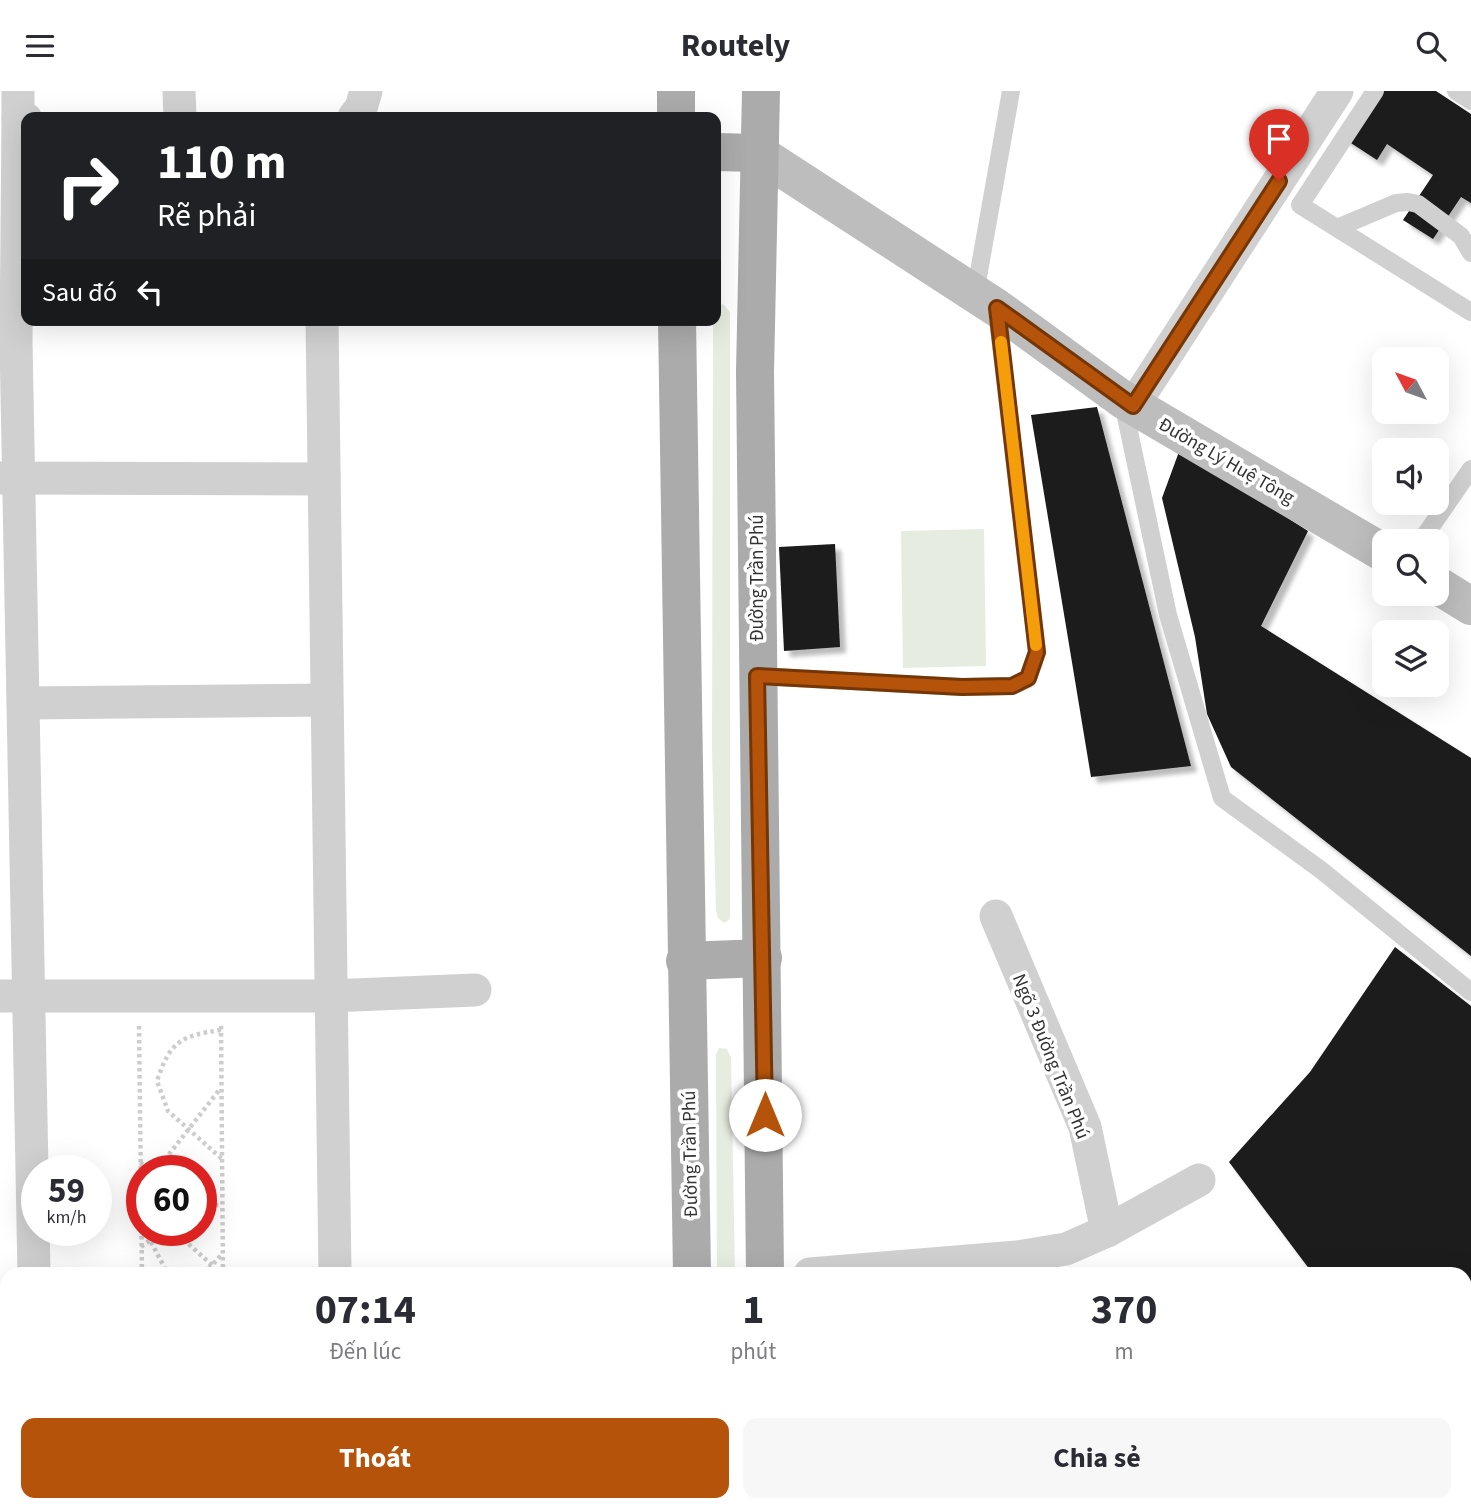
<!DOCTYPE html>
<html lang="vi">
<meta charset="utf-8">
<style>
body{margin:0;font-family:"Source Sans 3",sans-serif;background:#f7f7f7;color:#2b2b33;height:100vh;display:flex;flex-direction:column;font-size:26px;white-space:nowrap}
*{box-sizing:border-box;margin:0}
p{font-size:23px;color:#7c7c81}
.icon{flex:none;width:38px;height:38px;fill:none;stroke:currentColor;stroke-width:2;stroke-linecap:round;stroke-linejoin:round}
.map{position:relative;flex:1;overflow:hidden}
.panel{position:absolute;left:0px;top:1176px;width:1472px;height:245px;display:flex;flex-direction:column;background:#fff;border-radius:21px 21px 0 0;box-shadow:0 7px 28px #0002}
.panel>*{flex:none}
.banner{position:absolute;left:21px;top:21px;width:700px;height:214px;border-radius:14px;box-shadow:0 7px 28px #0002;background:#202124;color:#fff;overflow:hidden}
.needle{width:46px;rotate:311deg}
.controls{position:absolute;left:1372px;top:256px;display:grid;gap:14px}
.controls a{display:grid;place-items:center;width:77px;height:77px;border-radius:14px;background:#fff;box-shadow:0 7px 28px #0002;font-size:35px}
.speed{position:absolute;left:21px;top:1064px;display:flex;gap:14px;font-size:35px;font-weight:700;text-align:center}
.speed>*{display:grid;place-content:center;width:91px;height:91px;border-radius:50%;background:#fff;box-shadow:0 7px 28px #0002;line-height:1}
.speed small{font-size:18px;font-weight:400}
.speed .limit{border:10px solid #d22;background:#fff;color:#111}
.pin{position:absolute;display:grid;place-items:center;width:60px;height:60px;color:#fff;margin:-72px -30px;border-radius:50% 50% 50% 0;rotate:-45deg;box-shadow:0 0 7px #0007}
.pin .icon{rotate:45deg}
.me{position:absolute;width:77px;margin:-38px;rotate:0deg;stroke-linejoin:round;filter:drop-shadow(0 0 5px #0008)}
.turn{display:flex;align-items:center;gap:24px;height:147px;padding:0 21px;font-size:32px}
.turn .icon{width:91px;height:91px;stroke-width:2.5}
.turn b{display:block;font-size:49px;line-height:60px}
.then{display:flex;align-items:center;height:66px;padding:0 21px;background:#0003;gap:14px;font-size:26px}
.eta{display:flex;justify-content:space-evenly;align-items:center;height:119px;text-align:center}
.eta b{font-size:42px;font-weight:700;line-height:49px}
.button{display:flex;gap:14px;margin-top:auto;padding:14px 21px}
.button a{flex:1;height:80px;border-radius:14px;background:#b45309;color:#fff;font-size:28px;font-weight:700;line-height:80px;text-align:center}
.button a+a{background:#f7f7f7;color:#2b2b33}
header{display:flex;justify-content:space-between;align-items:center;height:91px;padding:0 21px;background:#fff;font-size:32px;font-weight:700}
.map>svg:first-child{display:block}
</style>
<header><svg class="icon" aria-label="menu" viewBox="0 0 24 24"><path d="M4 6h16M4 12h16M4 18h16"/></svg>Routely<svg class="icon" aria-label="search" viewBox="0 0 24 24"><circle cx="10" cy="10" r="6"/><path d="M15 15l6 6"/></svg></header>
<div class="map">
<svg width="1471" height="1421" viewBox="0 0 1471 1421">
<defs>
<filter id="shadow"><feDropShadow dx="6" dy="6" stdDeviation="2" flood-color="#0004"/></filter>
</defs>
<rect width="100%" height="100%" fill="#fff"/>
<g fill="#e6ecdf">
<polygon points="723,213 730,221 730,828 724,832 718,827 716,819 712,659 713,229 716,229 716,216"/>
<polygon points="984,438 986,575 903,577 901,440"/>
<polygon points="719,957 727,958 731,967 735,1183 717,1183 716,963"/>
</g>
<g fill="#1a1a1a" filter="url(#shadow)">
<polygon points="1365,0 1436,0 1471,23 1471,112 1461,106 1433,148 1403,129 1433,84 1387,53 1377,69 1337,43"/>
<polygon points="1097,316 1191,675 1091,686 1031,324"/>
<polygon points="1180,358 1308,440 1261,535 1471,667 1471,865 1231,676 1207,623 1195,546 1162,407"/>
<polygon points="835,453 840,556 784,560 779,456"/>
<polygon points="1395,856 1471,915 1471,1382 1465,1378 1465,1183 1313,1183 1229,1071 1310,981"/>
</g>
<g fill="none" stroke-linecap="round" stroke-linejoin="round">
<g stroke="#cdcdcd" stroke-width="4.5" stroke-dasharray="3.5 3.5" stroke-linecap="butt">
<polyline points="139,935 142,1183"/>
<polyline points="221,935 223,1183"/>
<path d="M221,939c-40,6 -51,11 -64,51l11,30 54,48"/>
<polyline points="140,1072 156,1080"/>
<polyline points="156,1080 220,998"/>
<polyline points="201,1114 222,1114"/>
<polyline points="173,1139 213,1175"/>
<polyline points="151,1151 168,1183"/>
<polyline points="141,1156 164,1139"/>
<polyline points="204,1183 222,1163"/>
</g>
<g stroke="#d0d0d0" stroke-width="18">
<polyline points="1375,0 1300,114 1471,221"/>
<polyline points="1456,0 1471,10"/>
<polyline points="1337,137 1396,112 1408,111 1418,113 1461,145 1471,162"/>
<polyline points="975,203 1011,0"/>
<polyline points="1123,312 1168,524 1222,707 1321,779 1471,901"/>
<polyline points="1421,450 1471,378"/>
<polyline points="757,585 962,596 1012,595 1028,588 1037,561 997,221"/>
</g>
<g stroke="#d0d0d0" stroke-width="33">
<polyline points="18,0 18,28 26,28"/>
<polyline points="179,0 180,26"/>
<polyline points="354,26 361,17 366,0"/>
<polyline points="18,28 16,251 34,1183"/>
<polyline points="322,229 335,1183"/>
<polyline points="1133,315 1337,0"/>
<polyline points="0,387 324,388"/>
<polyline points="24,612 326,609"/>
<polyline points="0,905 330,905 475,899"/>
<polyline points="1107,1140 1199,1089"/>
<polyline points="810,1183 1017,1166 1066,1158 1107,1140 1085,1036 996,825"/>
</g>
<g stroke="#bdbdbd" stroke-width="38">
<polyline points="758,62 997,217 1122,308 1384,462"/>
<polyline points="1437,494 1471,515"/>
</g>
<g stroke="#ababab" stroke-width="38">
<polyline points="676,0 676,26"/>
<polyline points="761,0 755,281 765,1183"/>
<polyline points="716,61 758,62"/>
<polyline points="677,229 692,1183"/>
<polyline points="685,870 763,867"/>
<polyline points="697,1414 697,1421"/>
<polyline points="770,1414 770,1421"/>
</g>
</g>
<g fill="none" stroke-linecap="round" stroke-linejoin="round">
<g stroke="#753606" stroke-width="18">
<polyline id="route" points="765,1024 757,585 962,596 1012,595 1028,587 1037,561 997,217 1133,315 1279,90"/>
</g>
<use href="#route" stroke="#b45309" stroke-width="12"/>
<polyline stroke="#f59e0b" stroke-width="12" points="1001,251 1036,554"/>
</g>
<g text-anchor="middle" stroke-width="7" stroke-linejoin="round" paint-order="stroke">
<g font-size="19" fill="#333" stroke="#fff">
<text transform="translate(1227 369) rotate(30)" y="7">Đường Lý Huệ Tông</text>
<text transform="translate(756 487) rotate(-90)" y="7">Đường Trần Phú</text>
<text transform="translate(1052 965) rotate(68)" y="7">Ngõ 3 Đường Trần Phú</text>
<text transform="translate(689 1063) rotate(-91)" y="7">Đường Trần Phú</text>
</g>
</g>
</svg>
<div class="controls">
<a><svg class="needle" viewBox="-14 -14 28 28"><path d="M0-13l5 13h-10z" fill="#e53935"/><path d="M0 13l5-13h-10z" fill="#7c7c81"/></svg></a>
<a><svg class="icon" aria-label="sound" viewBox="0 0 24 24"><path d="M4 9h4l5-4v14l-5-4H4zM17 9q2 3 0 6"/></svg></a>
<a><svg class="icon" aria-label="search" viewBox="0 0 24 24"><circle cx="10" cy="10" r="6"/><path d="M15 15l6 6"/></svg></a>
<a><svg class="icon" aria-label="layers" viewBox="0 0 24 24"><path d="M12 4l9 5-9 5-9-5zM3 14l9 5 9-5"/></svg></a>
</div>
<div class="speed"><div>59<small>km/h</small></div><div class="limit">60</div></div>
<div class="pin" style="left:1279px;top:90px;background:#d93025"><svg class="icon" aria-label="arrive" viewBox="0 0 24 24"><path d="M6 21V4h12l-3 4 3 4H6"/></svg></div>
<svg class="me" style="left:765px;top:1024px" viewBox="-20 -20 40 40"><circle r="19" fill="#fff"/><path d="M0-13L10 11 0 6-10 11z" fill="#b45309"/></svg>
<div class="banner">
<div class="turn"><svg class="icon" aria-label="right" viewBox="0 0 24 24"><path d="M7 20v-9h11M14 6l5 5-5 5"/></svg><div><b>110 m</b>Rẽ phải</div></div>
<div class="then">Sau đó<svg class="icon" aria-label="left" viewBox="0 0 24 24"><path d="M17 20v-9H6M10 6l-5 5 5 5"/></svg></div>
</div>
<section class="panel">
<div class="eta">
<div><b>07:14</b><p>Đến lúc</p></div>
<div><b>1</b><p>phút</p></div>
<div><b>370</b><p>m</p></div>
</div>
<div class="button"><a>Thoát</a><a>Chia sẻ</a></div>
</section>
</div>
